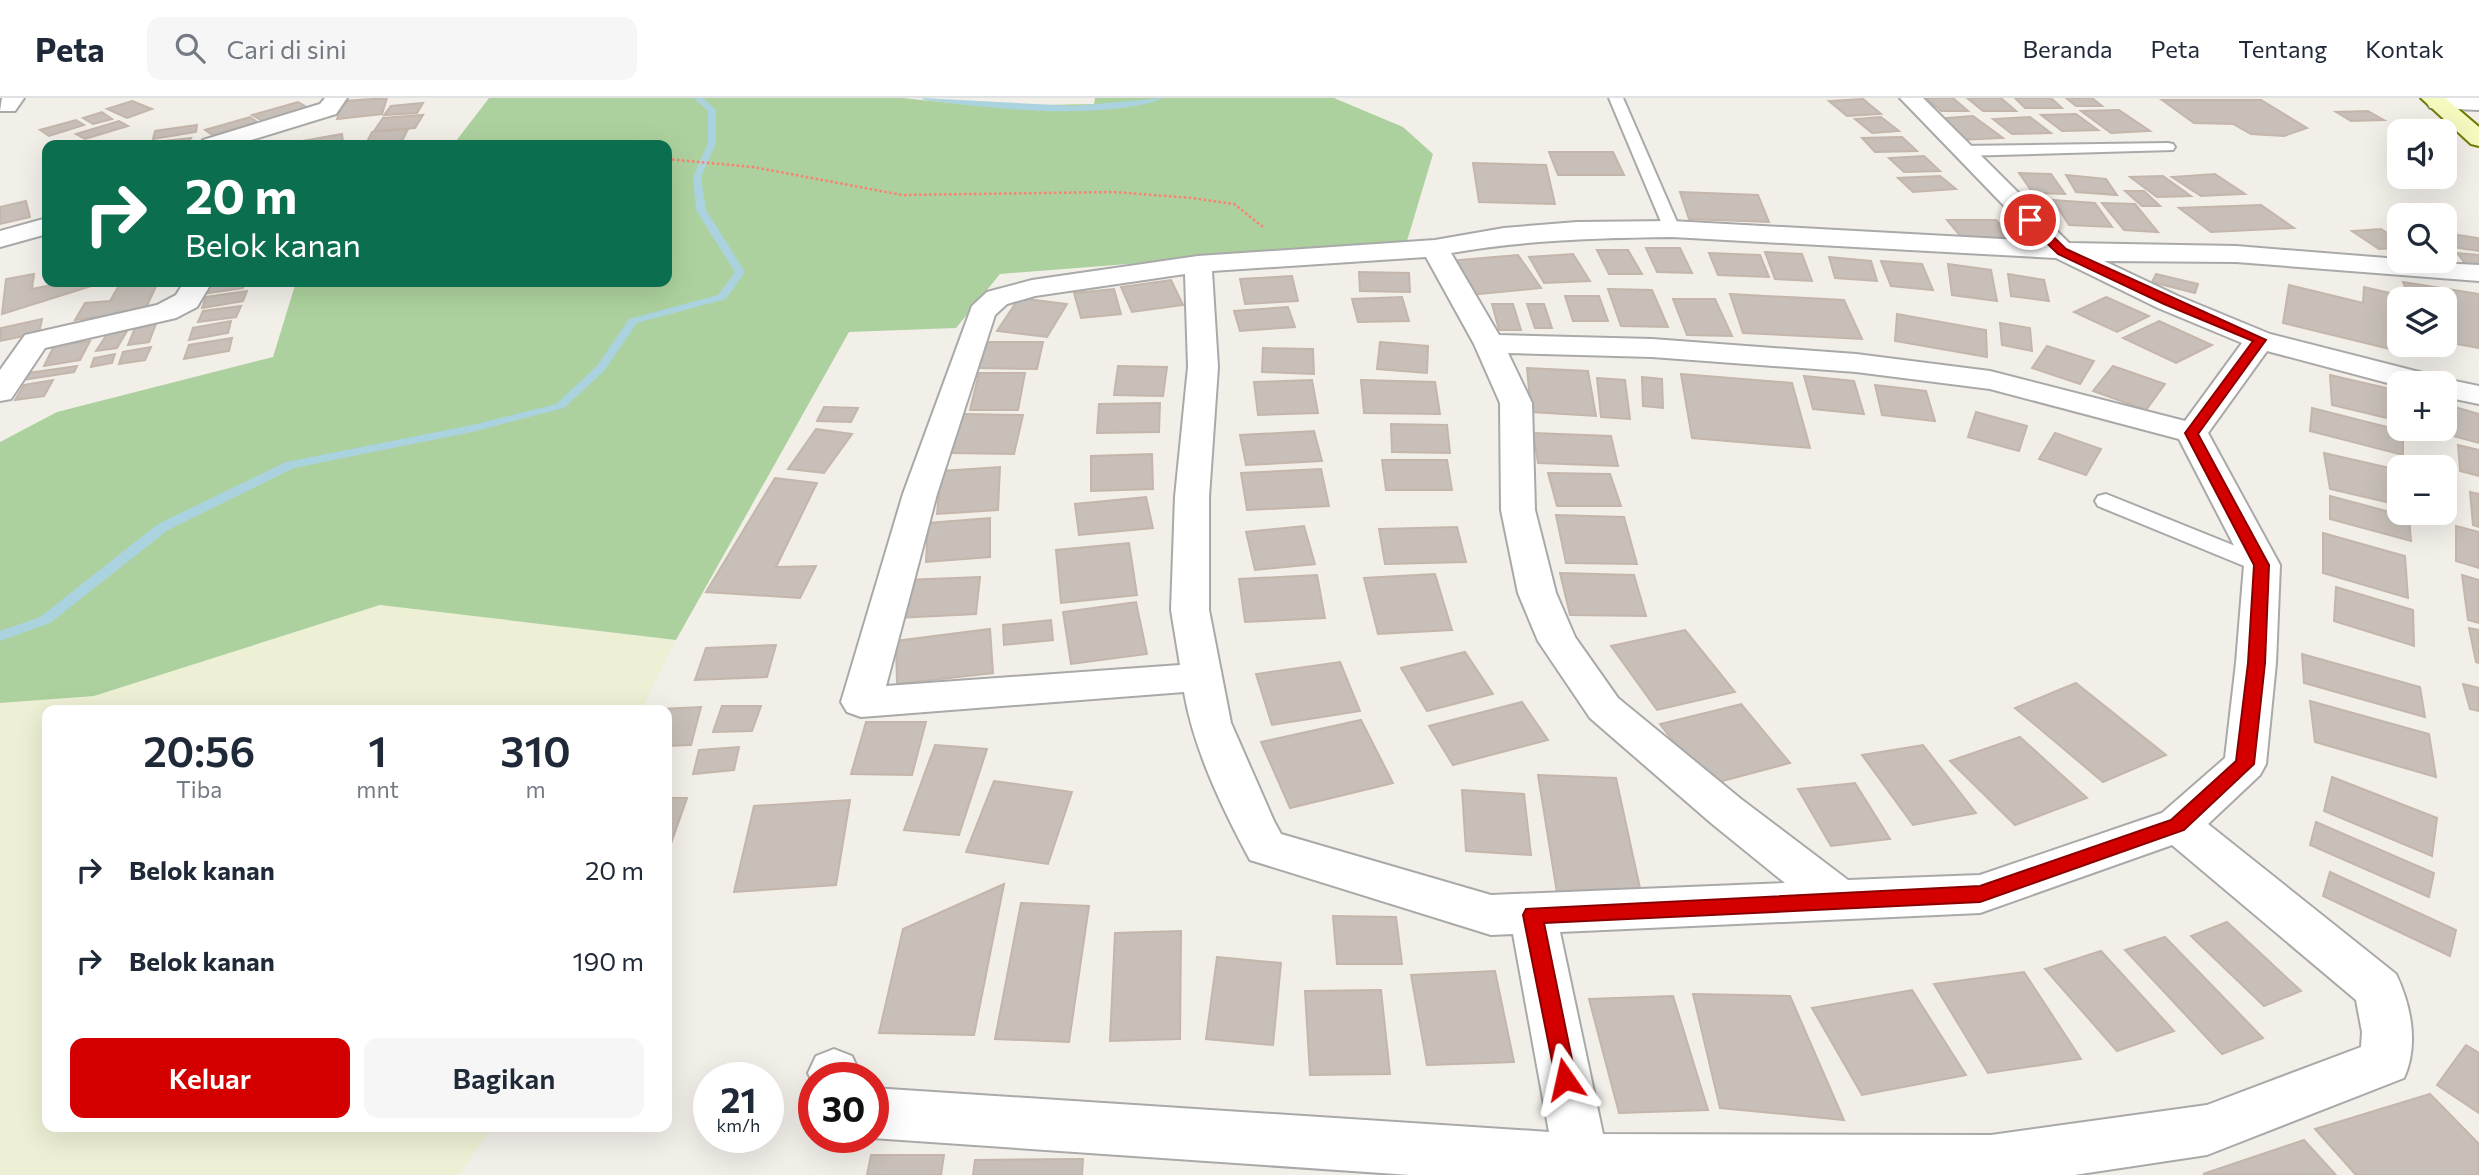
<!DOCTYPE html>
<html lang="id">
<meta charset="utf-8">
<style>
body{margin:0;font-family:Commissioner,sans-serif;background:#f6f6f7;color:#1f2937;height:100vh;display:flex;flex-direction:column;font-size:26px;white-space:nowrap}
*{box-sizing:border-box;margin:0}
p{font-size:23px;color:#747a83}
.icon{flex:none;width:38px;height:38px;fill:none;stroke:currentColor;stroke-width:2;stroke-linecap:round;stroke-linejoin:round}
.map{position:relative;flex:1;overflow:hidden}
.details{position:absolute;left:42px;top:607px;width:630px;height:427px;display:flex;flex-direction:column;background:#fff;border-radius:14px;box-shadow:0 7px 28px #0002}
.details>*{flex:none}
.guide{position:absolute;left:42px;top:42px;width:630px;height:147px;border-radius:14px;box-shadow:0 7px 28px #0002;background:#0b6e4f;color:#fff;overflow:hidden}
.tools{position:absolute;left:2387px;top:21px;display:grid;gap:14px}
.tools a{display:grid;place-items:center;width:70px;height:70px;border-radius:14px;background:#fff;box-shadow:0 7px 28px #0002;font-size:35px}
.speed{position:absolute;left:693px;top:964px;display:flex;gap:14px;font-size:35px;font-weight:700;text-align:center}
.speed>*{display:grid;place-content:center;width:91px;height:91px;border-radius:50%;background:#fff;box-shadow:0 7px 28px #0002;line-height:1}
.speed small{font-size:18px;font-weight:400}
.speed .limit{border:10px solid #d22;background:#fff;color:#111}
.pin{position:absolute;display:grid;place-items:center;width:60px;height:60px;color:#fff;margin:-30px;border:4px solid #fff;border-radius:50%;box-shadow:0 2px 7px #0007}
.me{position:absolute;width:77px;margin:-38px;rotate:349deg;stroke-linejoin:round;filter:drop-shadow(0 0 5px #0008)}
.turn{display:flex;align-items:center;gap:24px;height:147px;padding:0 28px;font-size:32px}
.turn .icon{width:91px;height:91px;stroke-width:2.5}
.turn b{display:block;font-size:49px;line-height:60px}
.eta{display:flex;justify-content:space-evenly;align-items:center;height:119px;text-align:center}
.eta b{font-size:42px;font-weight:600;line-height:49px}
.button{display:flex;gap:14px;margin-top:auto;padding:14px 28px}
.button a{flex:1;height:80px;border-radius:14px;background:#d40000;color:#fff;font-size:28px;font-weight:600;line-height:80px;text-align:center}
.button a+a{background:#f6f6f7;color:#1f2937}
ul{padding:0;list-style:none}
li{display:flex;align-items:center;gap:21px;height:91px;padding:0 28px}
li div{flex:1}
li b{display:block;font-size:26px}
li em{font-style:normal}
header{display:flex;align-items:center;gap:42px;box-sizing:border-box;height:98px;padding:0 35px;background:#fff;border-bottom:2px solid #e0e1e3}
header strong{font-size:33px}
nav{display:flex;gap:38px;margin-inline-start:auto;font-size:24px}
.search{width:490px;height:63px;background:#f6f6f7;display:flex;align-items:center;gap:18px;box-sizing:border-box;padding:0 24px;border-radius:14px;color:#747a83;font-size:26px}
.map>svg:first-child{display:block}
</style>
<header>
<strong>Peta</strong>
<div class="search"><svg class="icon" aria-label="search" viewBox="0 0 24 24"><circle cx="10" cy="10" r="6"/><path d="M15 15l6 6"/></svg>Cari di sini</div>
<nav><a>Beranda</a><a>Peta</a><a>Tentang</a><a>Kontak</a></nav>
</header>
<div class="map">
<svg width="2479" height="1077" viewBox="0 0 2479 1077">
<rect width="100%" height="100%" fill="#f2efe9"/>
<polygon fill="#eef0d5" points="380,507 676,542 641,612 47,612 47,1029 491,1029 460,1077 0,1077 0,605 94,598"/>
<polygon fill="#add19e" points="489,0 902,0 982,8 1094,6 1095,0 1334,0 1403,29 1433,56 1404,153 1269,155 1000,176 956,230 849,234 676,542 380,507 94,598 0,605 0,344 57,314 273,259 296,184 667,184 667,47 453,47"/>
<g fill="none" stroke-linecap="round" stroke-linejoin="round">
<g fill="#aad3df" fill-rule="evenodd">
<polygon points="694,0 703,0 716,12 716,45 701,79 706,112 745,174 726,201 637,225 604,273 564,310 472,334 294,370 168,432 50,525 0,543 0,533 40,519 158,426 286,364 472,327 556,306 596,269 629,221 718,197 735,174 696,112 693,79 708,45 708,13"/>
<path d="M921,0l153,8 89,-8c-11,6 -28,8 -42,10 -65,8 -131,0 -196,-8z"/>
</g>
</g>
<g fill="#c7bfb8" stroke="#c4b6ab" stroke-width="2">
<polygon points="387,0 382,16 337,21 344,3"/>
<polygon points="1926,0 1953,0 1968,13 1941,13"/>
<polygon points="1967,0 2001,0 2016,13 1983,13"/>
<polygon points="2015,0 2051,0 2062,10 2025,10"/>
<polygon points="2066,0 2092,0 2102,8 2076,8"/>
<polygon points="1863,1 1881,16 1847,18 1829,3"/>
<polygon points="2162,2 2261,2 2307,30 2284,38 2251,36 2233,26 2194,25"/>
<polygon points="132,3 152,11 127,20 107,11"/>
<polygon points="298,4 310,11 264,24 252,17"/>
<polygon points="423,5 417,15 384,17 391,8"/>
<polygon points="2119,12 2150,33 2111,35 2081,13"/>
<polygon points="2368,13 2384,22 2351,23 2336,14"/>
<polygon points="102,14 112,21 93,26 83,20"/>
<polygon points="2076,16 2098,32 2062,33 2041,17"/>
<polygon points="423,17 415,30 374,33 383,20"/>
<polygon points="1973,18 2003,40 1961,42 1933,21"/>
<polygon points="250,19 263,28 218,41 205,32"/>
<polygon points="1881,19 1899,33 1872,35 1855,21"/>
<polygon points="2030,19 2051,35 2012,36 1993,21"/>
<polygon points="76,22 84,27 49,38 40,32"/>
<polygon points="119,23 128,28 85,41 76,36"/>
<polygon points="197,27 196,34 153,41 155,33"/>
<polygon points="408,31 402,43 366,46 372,34"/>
<polygon points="342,36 343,44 303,47 302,43"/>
<polygon points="1902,39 1917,53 1875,54 1862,40"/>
<polygon points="191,40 187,47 153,47 155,44"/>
<polygon points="1549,54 1613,54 1624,77 1558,77"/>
<polygon points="1924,58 1940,73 1904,74 1889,60"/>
<polygon points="1473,65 1546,67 1555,106 1479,104"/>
<polygon points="2019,75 2051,76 2065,96 2033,95"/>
<polygon points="2215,76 2245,96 2201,98 2172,79"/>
<polygon points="2066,77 2106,81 2117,97 2076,94"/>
<polygon points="1940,78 1956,91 1913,94 1898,80"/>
<polygon points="2163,78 2191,98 2157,99 2130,79"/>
<polygon points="2125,93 2144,93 2160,108 2142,108"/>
<polygon points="1680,94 1758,97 1769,124 1689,121"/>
<polygon points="2053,102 2095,105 2112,129 2069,127"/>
<polygon points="26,103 30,119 0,126 0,109"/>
<polygon points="2102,105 2135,106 2158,134 2124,132"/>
<polygon points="2261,107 2294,130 2211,134 2179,110"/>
<polygon points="1947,122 1996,122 2012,141 1962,140"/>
<polygon points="2381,131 2399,143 2399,150 2379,151 2352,133"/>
<polygon points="2445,135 2478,140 2479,153 2445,148"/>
<polygon points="1646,150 1680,150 1692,175 1657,174"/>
<polygon points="1597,152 1628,152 1642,176 1609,176"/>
<polygon points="1765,154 1802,156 1812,183 1775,181"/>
<polygon points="1709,155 1760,157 1769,179 1718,177"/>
<polygon points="2457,155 2479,157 2479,171 2468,169"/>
<polygon points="1573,156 1590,183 1544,185 1529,159"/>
<polygon points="1518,157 1541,190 1469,197 1447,163"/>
<polygon points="1829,159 1871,163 1877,183 1835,180"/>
<polygon points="1881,163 1922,166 1933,192 1891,188"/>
<polygon points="1948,166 1991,172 1997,203 1952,197"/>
<polygon points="1359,174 1409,175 1410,194 1360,193"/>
<polygon points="34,176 32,191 66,184 104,184 2,216 6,181"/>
<polygon points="2008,176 2044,182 2049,203 2011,198"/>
<polygon points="2156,176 2198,186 2195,195 2152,184"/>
<polygon points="1292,178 1298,203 1245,206 1240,181"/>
<polygon points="1171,182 1183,207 1132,214 1121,189"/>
<polygon points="121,184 158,184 145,212 75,222 85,205 110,203"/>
<polygon points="221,184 246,184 243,190 202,196 206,186"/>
<polygon points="2403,184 2479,196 2479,250 2445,244 2445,201 2411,201"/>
<polygon points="2289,187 2363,205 2364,189 2403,198 2403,201 2399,201 2399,247 2402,247 2402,254 2283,225"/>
<polygon points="1114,191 1121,216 1081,220 1074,195"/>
<polygon points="1608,191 1652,192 1668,229 1621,228"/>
<polygon points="247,193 243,203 202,210 206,199"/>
<polygon points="1730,196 1844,202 1862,241 1743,235"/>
<polygon points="1565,198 1599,198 1608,223 1573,223"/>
<polygon points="1402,199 1409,223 1358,224 1352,201"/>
<polygon points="2106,199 2149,218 2117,234 2074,214"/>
<polygon points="1019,200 1067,206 1047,239 997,233"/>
<polygon points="1673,201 1715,201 1732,238 1687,237"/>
<polygon points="1492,206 1513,206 1521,232 1499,232"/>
<polygon points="1527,206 1544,206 1552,230 1535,230"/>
<polygon points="241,208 236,219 198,224 203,213"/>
<polygon points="1288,209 1295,229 1240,233 1234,213"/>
<polygon points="1897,216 1986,232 1987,259 1895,243"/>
<polygon points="42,221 39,235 0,243 1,230"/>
<polygon points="231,223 228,235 189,242 193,230"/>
<polygon points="2159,223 2212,247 2176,265 2123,240"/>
<polygon points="2000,225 2030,230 2032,253 2002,247"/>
<polygon points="156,226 149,244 128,247 135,230"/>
<polygon points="127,233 117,250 96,253 108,235"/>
<polygon points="232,240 229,253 184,261 189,247"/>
<polygon points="90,243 80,262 44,268 54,248"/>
<polygon points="983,244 1043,244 1037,271 975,270"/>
<polygon points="1380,244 1428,248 1427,275 1377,271"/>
<polygon points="2047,248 2094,263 2080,286 2032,270"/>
<polygon points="151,249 145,262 119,266 123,254"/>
<polygon points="1263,250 1313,251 1314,276 1262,274"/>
<polygon points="115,256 112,265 91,269 94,260"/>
<polygon points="77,268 74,274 10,284 14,277"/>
<polygon points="1118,268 1167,269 1163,298 1114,297"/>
<polygon points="2113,268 2165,286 2146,312 2093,293"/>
<polygon points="1527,270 1588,273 1596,318 1531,314"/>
<polygon points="979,275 1025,275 1018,312 970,312"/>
<polygon points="1681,276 1792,285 1810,350 1692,340"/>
<polygon points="2330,277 2395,292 2399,323 2332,307"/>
<polygon points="1804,278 1854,283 1864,316 1813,311"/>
<polygon points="1642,279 1662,281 1663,310 1643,308"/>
<polygon points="1597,280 1625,282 1630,321 1601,319"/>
<polygon points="53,282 44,298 15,302 24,287"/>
<polygon points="1312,282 1318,315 1258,317 1254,284"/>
<polygon points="1361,282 1435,284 1440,316 1364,315"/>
<polygon points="1875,287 1926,293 1935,323 1882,317"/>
<polygon points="1160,305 1159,334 1097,335 1099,306"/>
<polygon points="2448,307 2479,316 2479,345 2446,336"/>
<polygon points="824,309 858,310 851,324 817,323"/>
<polygon points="2312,310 2403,333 2403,357 2310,333"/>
<polygon points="1976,314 2027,328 2019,353 1968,339"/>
<polygon points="963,316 1023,317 1014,356 951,355"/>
<polygon points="1391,326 1447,327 1450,355 1392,354"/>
<polygon points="816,331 852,336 824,375 788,371"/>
<polygon points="1314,333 1322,363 1246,367 1240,337"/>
<polygon points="1533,335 1611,338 1618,368 1538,365"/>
<polygon points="2055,335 2101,351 2086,377 2039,361"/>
<polygon points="2458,347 2479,352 2479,378 2460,373"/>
<polygon points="2324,355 2399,372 2399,407 2330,391"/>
<polygon points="1152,356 1153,391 1091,393 1091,358"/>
<polygon points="1382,362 1447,362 1452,392 1386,392"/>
<polygon points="1000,369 998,412 937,416 941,373"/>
<polygon points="1321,371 1329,408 1247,412 1241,375"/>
<polygon points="1548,375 1610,376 1621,408 1557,408"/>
<polygon points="775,380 817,385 776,469 816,468 800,500 706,494"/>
<polygon points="2470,394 2479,396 2479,429 2473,427"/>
<polygon points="2330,398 2409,419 2411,443 2330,421"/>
<polygon points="1146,399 1153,430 1079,437 1075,406"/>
<polygon points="1556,417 1624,419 1637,466 1566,465"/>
<polygon points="990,420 990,459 926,464 928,425"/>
<polygon points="1304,428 1315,466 1255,472 1246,434"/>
<polygon points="2456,428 2479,434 2479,470 2456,463"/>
<polygon points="1457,429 1466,464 1385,466 1379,431"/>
<polygon points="2323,435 2405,458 2408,500 2323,475"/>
<polygon points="1129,445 1137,497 1061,505 1056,452"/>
<polygon points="1560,475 1634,477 1646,518 1570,517"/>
<polygon points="1435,476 1452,532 1378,536 1364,480"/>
<polygon points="1317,477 1325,520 1245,524 1239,481"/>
<polygon points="2462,477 2479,482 2479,525 2468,522"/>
<polygon points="980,479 976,516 897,520 904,482"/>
<polygon points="2336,489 2413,512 2414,548 2334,523"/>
<polygon points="1136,504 1147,556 1071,566 1063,514"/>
<polygon points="1051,522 1053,542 1004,547 1003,527"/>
<polygon points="2469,530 2479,532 2479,565 2476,564"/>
<polygon points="990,531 993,575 897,586 896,543"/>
<polygon points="1685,532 1735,594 1657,612 1611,548"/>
<polygon points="776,547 767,579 695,582 706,550"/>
<polygon points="1465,554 1493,596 1427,613 1401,570"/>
<polygon points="2302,556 2420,589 2425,619 2304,585"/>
<polygon points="1340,564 1360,613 1272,627 1256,576"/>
<polygon points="2076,585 2166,657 2103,684 2015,610"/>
<polygon points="2463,586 2479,590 2479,613 2470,611"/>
<polygon points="2310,603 2429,636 2436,679 2315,644"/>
<polygon points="1522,604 1548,642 1453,667 1429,628"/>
<polygon points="1741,606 1790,665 1707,687 1660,626"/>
<polygon points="722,608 761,608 752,633 713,634"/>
<polygon points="701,609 691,647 667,648 667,612 660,611"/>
<polygon points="1361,622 1393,685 1290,710 1261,644"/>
<polygon points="866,624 926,624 912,677 851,676"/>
<polygon points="2020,639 2087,700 2015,727 1950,663"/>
<polygon points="935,647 987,651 959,737 904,732"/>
<polygon points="1923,647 1976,715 1913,727 1862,657"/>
<polygon points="739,649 734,672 693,676 699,652"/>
<polygon points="1538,677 1616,680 1643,804 1558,801"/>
<polygon points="2332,679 2437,720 2432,758 2324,713"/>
<polygon points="994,683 1072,694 1048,766 966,754"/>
<polygon points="1855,685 1890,741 1831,748 1798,691"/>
<polygon points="1462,692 1524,696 1531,757 1466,753"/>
<polygon points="667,700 687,700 667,757"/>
<polygon points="850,702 836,787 734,794 754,708"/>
<polygon points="2316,724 2434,775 2429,799 2310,747"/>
<polygon points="2330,774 2456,832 2450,858 2323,798"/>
<polygon points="1004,786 974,937 879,935 903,831"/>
<polygon points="1021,805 1089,808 1069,944 995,941"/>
<polygon points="1333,818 1396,819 1402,866 1337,866"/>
<polygon points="2227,824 2301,893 2264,908 2191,838"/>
<polygon points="1181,833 1180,941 1110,943 1115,835"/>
<polygon points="2165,839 2263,940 2222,956 2125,852"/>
<polygon points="2101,853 2174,933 2117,953 2045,871"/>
<polygon points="1217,859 1281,865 1273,947 1206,941"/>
<polygon points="1495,873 1514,964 1427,967 1411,877"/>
<polygon points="2024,874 2081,961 1988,975 1934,886"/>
<polygon points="1381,892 1390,976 1310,977 1305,893"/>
<polygon points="1912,892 1966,977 1862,997 1812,910"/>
<polygon points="1693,896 1790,898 1844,1022 1720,1010"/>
<polygon points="1673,898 1708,1012 1619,1015 1589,901"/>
<polygon points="2466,947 2479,955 2479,1015 2437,987"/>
<polygon points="2430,996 2479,1046 2479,1077 2356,1077 2315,1031"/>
<polygon points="2304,1042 2336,1077 2203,1076"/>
<polygon points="871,1057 944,1057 941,1077 867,1077"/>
<polygon points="1083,1061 1082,1077 973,1077 975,1062"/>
</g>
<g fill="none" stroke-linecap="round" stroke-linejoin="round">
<g stroke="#a9a9a9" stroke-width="4">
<g id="lane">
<polygon points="1609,0 1623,0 1680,131 1678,135 1672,136 1664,131"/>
<polygon points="2168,45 2173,46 2175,49 2173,52 1961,58 1953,53 1961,48"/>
<polygon points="2106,396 2270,462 2274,467 2270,472 2262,474 2254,472 2098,408 2095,403 2098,398"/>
</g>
</g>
<g stroke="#a9a9a9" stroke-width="4">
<g id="street">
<polygon points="2,0 24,0 15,13 0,13"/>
<polygon points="325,0 347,0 336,16 235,47 199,47 203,42 320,6"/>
<path d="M1900,0h23l146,145 167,3 163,13v2l80,4v16l-243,-19 -132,-1 74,35 92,38 165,42 3,5 7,-2 34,7v18l-34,-7v-14h-46v3l-132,-35 -59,82 72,132 -4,98 -10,101 -6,11 -52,49 188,150c15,31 23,71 8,104l-197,77 -133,20h-664l-538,-37 1,-50 676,44 -36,-198 -22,1 -241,-75c-28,-52 -56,-110 -66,-168l-323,25 -14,-5 -6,-10 62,-208 69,-188 15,-14 45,-12 166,-24 237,-16 69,-12 73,-6 95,-1 366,20zM1672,139l384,21 102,50 84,35 -57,78 -195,-50 -134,-17 -204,-15 -153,-4 -48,-82c74,-13 146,-15 221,-16zM1426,159l48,87 26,59 1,107 17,83 20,48 52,77 121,105 74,60 -294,12 -210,-61 -7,-13 -43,-98 -22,-113v-113l9,-130 -6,-96zM1185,176l3,93 -13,130 -4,113 9,55 -294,21 51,-192 58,-179 12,-11 28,-8zM1508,255l144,4 204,15 134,17 189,50 65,126 -8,98 -11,95 -63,55 -182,62 -132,5 -107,-81 -123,-101 -43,-61 -19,-44 -21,-83 -3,-107zM2172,747l184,155 6,32 -1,15 -154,58 -216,30 -388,-1 -43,-202 420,-19z"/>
<polygon points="2430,0 2479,0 2479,12 2430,10 2427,5"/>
<polygon points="47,120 47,136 0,149 0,133"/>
<polygon points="184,184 212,184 197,209 176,220 45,250 11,301 0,303 0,272 25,237 157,207 176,197"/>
<polygon points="834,951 852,958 862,980 814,980 814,988 808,975 816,958"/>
</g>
</g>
<g stroke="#707d05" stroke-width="4">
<polygon id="secondary" points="2421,0 2445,0 2479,29 2479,48 2471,46"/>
</g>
<polyline stroke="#fa8072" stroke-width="2.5" stroke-dasharray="2.5 2.5" stroke-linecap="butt" points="667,61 753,69 902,97 1114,94 1192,100 1234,106 1263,129"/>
<use href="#lane" fill="#fff" fill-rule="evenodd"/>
<use href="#street" fill="#fff" fill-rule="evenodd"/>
<use href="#secondary" fill="#f7fabf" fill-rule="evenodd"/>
</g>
<polygon fill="#d40000" stroke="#8a0000" stroke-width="2" points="2026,120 2034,120 2066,151 2266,242 2198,336 2269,467 2265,565 2254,666 2184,732 1980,804 1544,825 1576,981 1573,988 1565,991 1557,988 1523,817 1526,811 1980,788 2171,722 2236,663 2248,565 2254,467 2185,335 2253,243 2164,206 2058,156 2026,125"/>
</svg>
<div class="tools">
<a><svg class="icon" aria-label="sound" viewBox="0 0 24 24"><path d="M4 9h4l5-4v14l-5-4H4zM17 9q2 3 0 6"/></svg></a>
<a><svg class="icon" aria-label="search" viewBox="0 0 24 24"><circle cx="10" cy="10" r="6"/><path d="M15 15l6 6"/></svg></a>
<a><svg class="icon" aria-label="layers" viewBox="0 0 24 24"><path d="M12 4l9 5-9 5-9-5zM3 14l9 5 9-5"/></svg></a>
<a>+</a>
<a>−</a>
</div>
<div class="speed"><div>21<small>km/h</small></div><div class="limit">30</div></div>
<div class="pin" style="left:2030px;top:122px;background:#d93025"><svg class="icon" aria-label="arrive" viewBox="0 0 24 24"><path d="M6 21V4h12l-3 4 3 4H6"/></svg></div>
<svg class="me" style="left:1565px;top:981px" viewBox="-20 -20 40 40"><path d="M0-17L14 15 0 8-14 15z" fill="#d40000" stroke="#fff" stroke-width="4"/></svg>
<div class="guide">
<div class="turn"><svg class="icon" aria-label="right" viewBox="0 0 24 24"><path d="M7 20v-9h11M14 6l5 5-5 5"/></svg><div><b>20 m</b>Belok kanan</div></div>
</div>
<section class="details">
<div class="eta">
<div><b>20:56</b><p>Tiba</p></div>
<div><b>1</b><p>mnt</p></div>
<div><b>310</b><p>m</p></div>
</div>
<ul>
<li><svg class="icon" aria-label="right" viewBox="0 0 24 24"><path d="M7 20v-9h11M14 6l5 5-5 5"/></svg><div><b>Belok kanan</b></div><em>20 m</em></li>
<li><svg class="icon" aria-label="right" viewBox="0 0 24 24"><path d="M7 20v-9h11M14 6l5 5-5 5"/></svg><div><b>Belok kanan</b></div><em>190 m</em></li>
</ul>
<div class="button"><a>Keluar</a><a>Bagikan</a></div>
</section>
</div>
